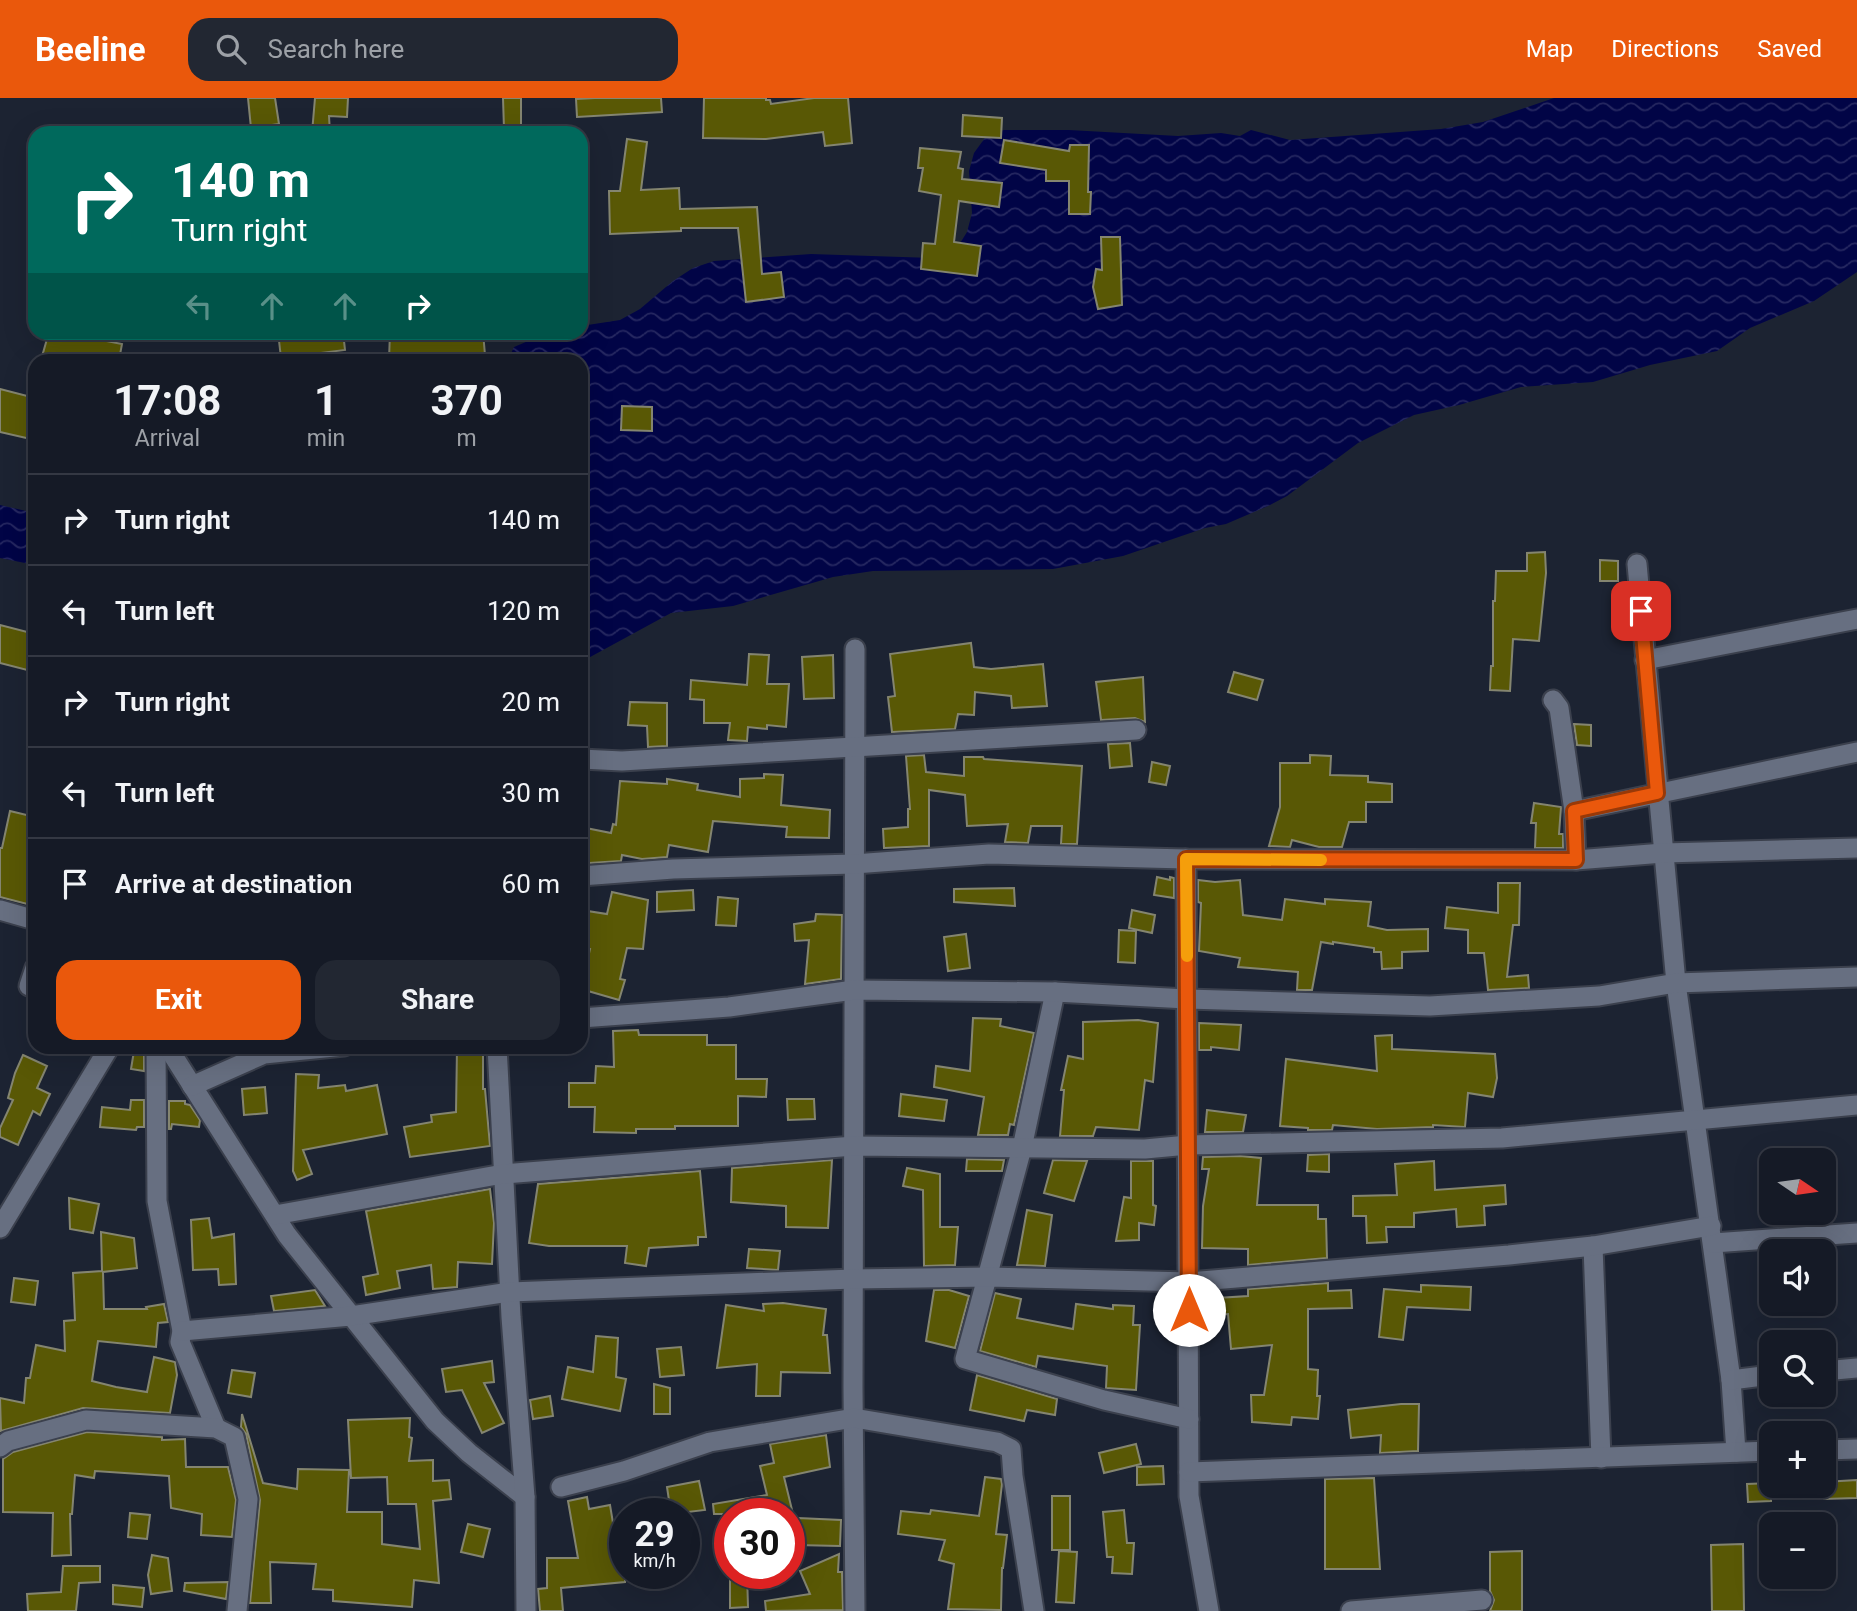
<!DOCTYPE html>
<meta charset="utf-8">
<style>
body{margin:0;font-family:Roboto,sans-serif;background:#222732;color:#f1f3f6;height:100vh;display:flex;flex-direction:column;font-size:26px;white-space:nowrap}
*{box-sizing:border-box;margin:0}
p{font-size:23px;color:#9da1a7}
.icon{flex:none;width:38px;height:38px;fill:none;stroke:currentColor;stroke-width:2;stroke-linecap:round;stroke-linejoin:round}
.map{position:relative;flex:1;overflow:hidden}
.details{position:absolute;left:28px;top:256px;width:560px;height:700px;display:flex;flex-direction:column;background:#151a26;border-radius:21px;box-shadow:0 7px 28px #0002,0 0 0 2px #343843}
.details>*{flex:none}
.banner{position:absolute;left:28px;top:28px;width:560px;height:214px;border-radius:21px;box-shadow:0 7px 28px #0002,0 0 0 2px #343843;background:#00695c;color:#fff;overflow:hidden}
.needle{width:46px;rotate:103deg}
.fabs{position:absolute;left:1759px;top:1050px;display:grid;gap:14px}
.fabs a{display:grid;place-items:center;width:77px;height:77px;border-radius:14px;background:#151a26;box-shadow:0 7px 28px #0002,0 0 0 2px #343843;font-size:35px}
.speed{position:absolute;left:609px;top:1400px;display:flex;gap:14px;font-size:35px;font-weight:700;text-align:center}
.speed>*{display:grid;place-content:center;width:91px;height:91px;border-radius:50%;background:#151a26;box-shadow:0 7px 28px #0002,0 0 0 2px #343843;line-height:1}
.speed small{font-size:18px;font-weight:400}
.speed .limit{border:10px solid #d22;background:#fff;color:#111}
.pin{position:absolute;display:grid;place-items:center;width:60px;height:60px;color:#fff;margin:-30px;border-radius:14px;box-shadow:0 4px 10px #0006}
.me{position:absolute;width:77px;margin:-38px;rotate:0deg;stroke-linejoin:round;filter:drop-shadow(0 0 5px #0008)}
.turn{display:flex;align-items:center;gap:24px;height:147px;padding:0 28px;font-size:32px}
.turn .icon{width:91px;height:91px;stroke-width:2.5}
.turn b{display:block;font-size:49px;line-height:60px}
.lanes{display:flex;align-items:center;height:66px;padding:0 28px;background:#0003;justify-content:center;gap:35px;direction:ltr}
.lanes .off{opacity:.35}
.eta{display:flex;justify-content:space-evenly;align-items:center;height:119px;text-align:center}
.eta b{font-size:42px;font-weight:700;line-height:49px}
.action{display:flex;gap:14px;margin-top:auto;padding:14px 28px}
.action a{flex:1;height:80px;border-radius:21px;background:#ea580c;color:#fff;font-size:28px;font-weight:700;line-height:80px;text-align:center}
.action a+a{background:#222732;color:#f1f3f6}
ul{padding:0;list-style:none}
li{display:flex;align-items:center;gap:21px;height:91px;padding:0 28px;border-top:2px solid #343843}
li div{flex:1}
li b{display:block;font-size:26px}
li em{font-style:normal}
header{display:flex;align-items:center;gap:42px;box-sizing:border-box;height:98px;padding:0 35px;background:#ea580c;color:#fff}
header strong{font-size:33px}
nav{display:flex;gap:38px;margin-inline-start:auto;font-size:24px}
.search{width:490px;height:63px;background:#222732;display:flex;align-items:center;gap:18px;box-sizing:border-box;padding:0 24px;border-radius:21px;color:#9da1a7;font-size:26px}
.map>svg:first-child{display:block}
</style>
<header>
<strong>Beeline</strong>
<div class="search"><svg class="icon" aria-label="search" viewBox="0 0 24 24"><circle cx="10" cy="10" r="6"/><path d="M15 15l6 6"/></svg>Search here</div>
<nav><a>Map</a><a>Directions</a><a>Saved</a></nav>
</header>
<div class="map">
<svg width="1857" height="1513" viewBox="0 0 1857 1513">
<defs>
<pattern id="water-waves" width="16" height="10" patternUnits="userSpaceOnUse" patternTransform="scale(1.75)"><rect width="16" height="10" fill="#010446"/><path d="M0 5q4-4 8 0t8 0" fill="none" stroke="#262861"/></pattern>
</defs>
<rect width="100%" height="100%" fill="#1c2332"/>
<g fill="url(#water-waves)">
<polygon points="1554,0 1857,0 1857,174 1814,203 1750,230 1717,253 1650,267 1593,284 1521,289 1459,307 1414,317 1358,345 1287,398 1268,408 1226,426 1205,430 1123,458 1053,471 873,473 833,479 733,508 671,515 581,564 581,262 508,262 514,249 547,235 581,234 581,228 620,222 640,211 673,183 693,170 714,163 811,156 933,160 954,155 967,134 972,115 969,73 974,55 987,37 1004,32 1069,32 1178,38 1221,35 1240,38 1251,32 1290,42 1441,31 1483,24"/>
<polygon points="0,407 35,415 35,467 0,460"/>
</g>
<g fill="#595805" stroke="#848570" stroke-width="2">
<polygon points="248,0 275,0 279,26 251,30"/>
<polygon points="315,0 348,0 347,19 329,18 330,35 312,35"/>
<polygon points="503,0 521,0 521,31 504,31"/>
<polygon points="595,0 661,0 662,14 577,19 576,1"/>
<polygon points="704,0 766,0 766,2 770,2 771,6 814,0 848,0 852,45 825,48 823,34 766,41 703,40"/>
<polygon points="963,17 1002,20 1001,40 962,38"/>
<polygon points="627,41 647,44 641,92 679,90 680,111 757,109 762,176 781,174 784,199 746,204 738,130 681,130 681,133 610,136 609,93 620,93"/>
<polygon points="1004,42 1069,53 1070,47 1089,47 1088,94 1091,94 1090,116 1069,116 1069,83 1046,83 1046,72 1000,65"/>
<polygon points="920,50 961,54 958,70 963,71 962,81 1002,85 999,109 959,103 954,144 981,148 977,178 921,171 923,145 935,146 941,97 919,93 923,70 918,70"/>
<polygon points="1101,139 1120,139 1122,207 1098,211 1093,189 1096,171 1102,172"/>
<polygon points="49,234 60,234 122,246 119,262 90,262 64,258 62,262 41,262"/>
<polygon points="278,234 343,234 345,252 281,260"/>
<polygon points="390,234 483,234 485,257 438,260 438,262 389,262"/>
<polygon points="0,291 35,300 35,342 0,334"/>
<polygon points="622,308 652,309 652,333 621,332"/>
<polygon points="1545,454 1546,475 1539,543 1513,541 1510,593 1490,592 1491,568 1493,568 1493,503 1495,503 1496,473 1527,473 1527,455"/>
<polygon points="1600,462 1618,463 1618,483 1600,483"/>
<polygon points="0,527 35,536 35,574 0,565"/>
<polygon points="971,545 974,569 991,571 1043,566 1047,608 1012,610 1011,598 975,594 974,617 958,616 955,631 892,634 888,599 895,598 890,556"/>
<polygon points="749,556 769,557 767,586 789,586 786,629 767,627 767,631 748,629 747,643 728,642 730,625 704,625 704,602 690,601 691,582 747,587"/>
<polygon points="833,557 834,600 804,601 802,559"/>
<polygon points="1234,574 1263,582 1257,602 1228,594"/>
<polygon points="1143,579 1145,624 1135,620 1101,622 1096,584"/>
<polygon points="630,604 667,605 667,648 648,649 647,628 628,627"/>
<polygon points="1574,626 1591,627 1591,648 1577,647"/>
<polygon points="1130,645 1132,668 1110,670 1108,646"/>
<polygon points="924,657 926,674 964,678 964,659 983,659 984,661 1082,668 1077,746 1061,746 1062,728 1031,728 1028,745 1005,744 1008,726 967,728 965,697 929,692 929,748 884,750 883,731 908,729 908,711 910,711 906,658"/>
<polygon points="1310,657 1331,658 1330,677 1368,678 1368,684 1392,686 1392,704 1366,704 1366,724 1349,724 1342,749 1319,749 1292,742 1290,749 1269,748 1280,709 1280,665 1310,665"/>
<polygon points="1152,664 1170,668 1166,687 1149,684"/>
<polygon points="764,676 783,677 781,707 830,712 829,740 786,739 787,729 713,723 708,754 669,747 667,759 642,761 622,757 621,763 589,765 581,763 581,729 611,735 613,726 616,727 620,683 667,686 667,681 698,686 697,692 740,699 740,681 764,680"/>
<polygon points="1534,705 1561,709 1559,736 1563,736 1563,750 1535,750 1536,725 1531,725"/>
<polygon points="10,713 35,719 35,808 0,799 0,750 2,750"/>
<polygon points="1157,779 1170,782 1170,779 1174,780 1174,800 1154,797"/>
<polygon points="1198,782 1215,784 1240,782 1243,817 1282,822 1285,801 1325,806 1325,801 1371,804 1368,828 1387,832 1428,831 1428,853 1402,854 1402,870 1382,871 1381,854 1374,854 1374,850 1333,844 1333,846 1321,844 1312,892 1297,892 1298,874 1238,869 1240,860 1199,853 1201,805 1198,804"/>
<polygon points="1498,785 1520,785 1519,827 1513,827 1507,879 1528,877 1529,890 1488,892 1484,855 1468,855 1468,832 1445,830 1447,809 1498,815"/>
<polygon points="1014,790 1015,808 954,804 954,791"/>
<polygon points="693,792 694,812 657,814 657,794"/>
<polygon points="612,794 648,802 643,851 627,850 620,881 625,882 619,902 581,891 590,851 581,849 581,812 607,816"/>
<polygon points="718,799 738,801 736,828 716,827"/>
<polygon points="1132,812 1155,817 1152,835 1129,830"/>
<polygon points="816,816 842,817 841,881 805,886 809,842 795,843 794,826 815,823"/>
<polygon points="1119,832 1136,833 1135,865 1118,864"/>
<polygon points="966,836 970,870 948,873 944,839"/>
<polygon points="973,920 1001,921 1000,928 1034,935 1014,1027 1010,1026 1008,1037 978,1037 984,999 934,989 936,968 970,973"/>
<polygon points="1138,922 1158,925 1153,984 1145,982 1139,1032 1096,1029 1093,1038 1060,1038 1064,992 1061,992 1068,958 1083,961 1083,924"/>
<polygon points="1199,925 1241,927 1239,952 1211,949 1211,952 1199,952"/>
<polygon points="638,932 639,937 707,937 707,947 736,947 736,981 767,981 766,999 738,998 738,1028 675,1028 675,1031 636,1031 636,1035 594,1034 595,1009 569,1009 569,985 595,985 596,968 614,969 613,933"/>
<polygon points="1392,937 1392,951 1495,956 1497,980 1493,999 1468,995 1465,1029 1433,1027 1433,1029 1377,1031 1333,1027 1332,1032 1308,1032 1308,1030 1280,1028 1286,961 1377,973 1375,938"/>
<polygon points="457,950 483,951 483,991 485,991 490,1048 410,1059 404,1029 432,1024 431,1017 456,1014"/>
<polygon points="134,953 144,955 144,973 131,971"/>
<polygon points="23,957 47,968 37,990 50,996 40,1017 33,1013 18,1047 0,1039 0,1030 13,1002 8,1000 15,975"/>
<polygon points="296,976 319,977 318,990 345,987 346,993 377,987 387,1036 303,1052 312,1076 297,1082 293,1073"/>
<polygon points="265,989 267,1015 244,1017 242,991"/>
<polygon points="901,996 947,1002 944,1023 899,1018"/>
<polygon points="787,1001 814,1001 815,1021 788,1022"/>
<polygon points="131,1002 144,1002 144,1029 137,1029 136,1032 100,1029 102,1009 130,1012"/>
<polygon points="169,1003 185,1003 185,1006 190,1007 200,1022 199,1029 172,1026 171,1031 169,1031"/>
<polygon points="1207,1012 1246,1017 1243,1034 1205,1034"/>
<polygon points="1329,1056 1329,1074 1307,1073 1308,1057"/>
<polygon points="1240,1058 1261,1060 1257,1107 1318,1107 1318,1121 1326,1121 1327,1160 1248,1167 1248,1151 1202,1150 1203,1108 1209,1071 1202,1071 1203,1059"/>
<polygon points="967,1061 1004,1062 1002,1073 966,1073"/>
<polygon points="832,1062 828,1130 786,1129 786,1108 731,1104 732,1070"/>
<polygon points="1053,1062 1087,1063 1074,1103 1044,1095"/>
<polygon points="1131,1063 1153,1063 1153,1107 1156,1108 1154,1127 1139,1125 1139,1142 1116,1143 1124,1099 1131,1100"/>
<polygon points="1434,1063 1435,1092 1505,1087 1506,1106 1484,1108 1485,1127 1457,1129 1456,1111 1414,1115 1414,1129 1386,1129 1387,1144 1367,1145 1366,1118 1353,1118 1353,1098 1397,1097 1395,1066"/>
<polygon points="907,1070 940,1076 940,1129 958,1129 955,1167 924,1168 923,1092 903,1088"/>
<polygon points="700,1073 706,1139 698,1139 698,1147 649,1150 646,1168 625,1165 627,1148 549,1148 529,1145 538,1086"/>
<polygon points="490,1091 494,1125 492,1166 458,1164 457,1189 433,1191 431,1167 397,1173 400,1190 366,1197 363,1179 378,1176 366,1113"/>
<polygon points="69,1100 99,1106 93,1135 70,1131"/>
<polygon points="1027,1112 1052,1117 1045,1168 1017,1167"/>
<polygon points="209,1120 212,1140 234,1136 236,1186 219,1187 218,1171 193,1172 191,1122"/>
<polygon points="101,1134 134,1140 137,1170 103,1174 104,1211 147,1211 146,1209 164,1206 168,1224 158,1225 156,1249 98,1243 92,1283 116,1289 147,1294 154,1259 175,1264 177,1277 170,1315 83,1310 1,1333 0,1300 24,1305 26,1280 30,1280 36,1247 65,1253 64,1223 75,1222 73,1175 102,1173"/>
<polygon points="749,1151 780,1153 778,1172 747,1170"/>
<polygon points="14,1180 38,1183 35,1207 11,1204"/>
<polygon points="1328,1185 1328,1193 1351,1192 1352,1210 1308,1211 1308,1271 1318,1272 1317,1298 1320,1298 1318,1321 1292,1319 1291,1327 1252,1324 1251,1297 1264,1297 1272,1247 1231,1251 1228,1216 1202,1218 1201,1201 1248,1198 1248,1191"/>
<polygon points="1421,1187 1471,1189 1470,1212 1407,1209 1403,1242 1379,1239 1384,1191 1421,1194"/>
<polygon points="315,1192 325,1208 274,1213 271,1198"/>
<polygon points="934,1192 949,1192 969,1198 955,1250 926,1243"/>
<polygon points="995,1195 1021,1201 1017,1220 1073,1231 1076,1206 1113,1211 1113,1207 1134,1208 1133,1227 1140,1227 1136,1292 1106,1290 1107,1268 1038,1258 1036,1269 980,1253"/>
<polygon points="783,1205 826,1211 823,1237 827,1237 830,1275 781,1274 780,1298 756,1298 757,1266 717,1270 726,1207 764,1213 763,1206"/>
<polygon points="596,1238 618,1240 616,1279 626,1281 620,1313 562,1301 568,1269 593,1274"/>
<polygon points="681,1249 684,1277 660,1279 657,1251"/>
<polygon points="492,1263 494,1284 484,1285 504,1325 482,1335 462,1292 446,1294 442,1271"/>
<polygon points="232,1272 255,1275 251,1299 228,1295"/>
<polygon points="977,1277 1057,1301 1055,1317 1027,1312 1024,1323 970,1312"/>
<polygon points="654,1286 670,1290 670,1316 654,1316"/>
<polygon points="550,1298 553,1318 533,1321 530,1302"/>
<polygon points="1401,1306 1419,1306 1418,1353 1380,1355 1381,1337 1351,1340 1348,1312"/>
<polygon points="242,1316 263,1385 297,1391 298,1371 349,1372 347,1414 382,1414 382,1446 420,1451 416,1406 388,1406 387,1379 351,1380 348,1322 410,1320 409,1339 412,1340 409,1363 433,1362 433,1383 449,1382 451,1401 433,1403 439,1485 414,1482 412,1509 333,1503 333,1492 313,1491 316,1466 270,1464 271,1505 250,1505 260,1402 246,1336 241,1329"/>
<polygon points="87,1334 162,1339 162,1342 185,1341 186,1369 228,1369 236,1402 232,1439 201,1437 202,1416 171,1410 169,1378 95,1373 94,1380 75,1377 72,1416 70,1416 71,1457 52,1458 53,1415 3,1414 3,1361 13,1354"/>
<polygon points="826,1337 830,1369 784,1379 793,1416 714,1416 713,1406 767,1397 760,1368 774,1365 770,1346"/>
<polygon points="1136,1346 1141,1366 1104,1375 1099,1355"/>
<polygon points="1163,1368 1164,1386 1137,1387 1137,1369"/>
<polygon points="985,1379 1001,1381 1002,1386 996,1436 1007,1437 1003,1470 1002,1470 1001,1512 948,1511 954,1466 939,1462 945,1442 898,1436 901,1413 930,1416 931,1412 979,1418"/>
<polygon points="1374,1380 1380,1471 1325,1471 1325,1381"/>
<polygon points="1857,1382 1857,1400 1824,1401 1824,1384"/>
<polygon points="699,1383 705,1412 671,1416 667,1389"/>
<polygon points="1771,1385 1771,1403 1748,1404 1747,1386"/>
<rect x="1052" y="1398" width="18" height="54"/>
<polygon points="587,1399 589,1411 610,1407 615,1437 613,1453 619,1453 620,1468 625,1467 625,1484 561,1490 563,1513 540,1513 538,1491 547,1490 547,1460 578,1460 568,1403"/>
<polygon points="1124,1412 1127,1445 1134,1445 1132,1476 1112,1475 1113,1459 1107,1459 1103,1414"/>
<polygon points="130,1415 150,1417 147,1441 128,1439"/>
<polygon points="798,1420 841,1422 840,1448 796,1447"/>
<polygon points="468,1426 490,1431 483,1459 461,1454"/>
<polygon points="1743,1446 1744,1513 1712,1513 1711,1447"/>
<polygon points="1059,1453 1077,1454 1074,1505 1056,1504"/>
<polygon points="1522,1453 1522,1513 1490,1513 1494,1502 1490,1493 1490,1454"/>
<polygon points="839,1456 838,1474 842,1474 843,1512 766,1513 765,1503 810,1496 800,1473"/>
<polygon points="152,1457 168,1460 172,1493 151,1496 148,1477"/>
<polygon points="63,1468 100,1468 100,1484 79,1485 76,1513 28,1513 27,1496 61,1494"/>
<polygon points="730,1475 747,1475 748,1509 730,1510"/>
<polygon points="228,1484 226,1501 184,1493 185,1485"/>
<polygon points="113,1487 144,1490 142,1509 113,1506"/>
</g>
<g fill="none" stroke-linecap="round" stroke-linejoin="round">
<g stroke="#3b404d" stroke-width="23">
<g id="minor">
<polyline points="1637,466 1676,885 1731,1282 1736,1354"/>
<polyline points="855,551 853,1290 855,1513"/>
<polyline points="1645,562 1857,521"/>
<polyline points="1553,602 1559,610 1574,713 1576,762"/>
<polyline points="581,661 622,663 1136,632"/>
<polyline points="1574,713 1857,654"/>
<polyline points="1186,761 1189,1398 1209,1513"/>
<polyline points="581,778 673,771 854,766 989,756 1186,761 1576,762 1663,755 1857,750"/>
<polyline points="0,812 35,822"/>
<polyline points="29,888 35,870"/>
<polyline points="1055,894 1022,1050 965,1261 1104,1302 1189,1321"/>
<polyline points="581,920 729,909 854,892 1055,894 1187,901 1430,908 1599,898 1676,885 1857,879"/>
<polyline points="156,948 157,1103 182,1233 180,1244 216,1330"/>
<polyline points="167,948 287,1137 435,1323 469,1355 525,1399"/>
<polyline points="497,948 511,1219 525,1399 526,1513"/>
<polyline points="192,988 264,956 344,948"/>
<polyline points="275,1117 503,1076 854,1048 1145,1051 1188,1047 1502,1040 1857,1007"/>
<polyline points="0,1130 110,948"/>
<polyline points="1713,1145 1857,1135"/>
<polyline points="1593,1148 1601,1360"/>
<polyline points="182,1233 351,1218 510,1194 853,1181 989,1179 1189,1184 1509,1157 1593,1148 1711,1128"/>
<polyline points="1824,1273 1857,1270"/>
<polyline points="1731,1282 1771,1277"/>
<polyline points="0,1349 8,1343 86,1322 216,1330 234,1339 248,1401 237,1513"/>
<polyline points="1824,1352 1857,1351"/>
<polyline points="1189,1374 1771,1353"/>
<polyline points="561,1389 624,1373 710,1344 854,1320 997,1344 1011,1351 1013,1378 1034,1513"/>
<polyline points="1351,1513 1482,1502"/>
</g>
</g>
<use href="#minor" stroke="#676f81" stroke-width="19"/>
</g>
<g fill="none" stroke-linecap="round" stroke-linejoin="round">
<g stroke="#983908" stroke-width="18">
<polyline id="route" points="1189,1212 1186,761 1576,762 1574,713 1657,695 1641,513"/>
</g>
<use href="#route" stroke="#ea580c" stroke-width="12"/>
<polyline stroke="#f59e0b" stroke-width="12" points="1187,858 1186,761 1321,762"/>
</g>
</svg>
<div class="fabs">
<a><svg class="needle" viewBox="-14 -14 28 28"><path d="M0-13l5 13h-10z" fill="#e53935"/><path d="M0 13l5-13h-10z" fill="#9da1a7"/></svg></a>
<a><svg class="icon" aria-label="sound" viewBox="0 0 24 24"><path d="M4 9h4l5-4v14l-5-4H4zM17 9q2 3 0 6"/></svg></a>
<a><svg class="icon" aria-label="search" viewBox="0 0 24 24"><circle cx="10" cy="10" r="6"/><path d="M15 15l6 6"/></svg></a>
<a>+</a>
<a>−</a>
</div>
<div class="speed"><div>29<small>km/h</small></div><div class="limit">30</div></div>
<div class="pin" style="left:1641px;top:513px;background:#d93025"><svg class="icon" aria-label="arrive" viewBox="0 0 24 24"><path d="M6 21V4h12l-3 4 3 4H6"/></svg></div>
<svg class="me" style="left:1189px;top:1212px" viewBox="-20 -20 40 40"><circle r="19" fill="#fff"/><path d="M0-13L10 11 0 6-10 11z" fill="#ea580c"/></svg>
<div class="banner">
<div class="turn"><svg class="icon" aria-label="right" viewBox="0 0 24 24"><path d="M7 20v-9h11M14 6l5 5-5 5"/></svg><div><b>140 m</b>Turn right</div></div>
<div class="lanes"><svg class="icon off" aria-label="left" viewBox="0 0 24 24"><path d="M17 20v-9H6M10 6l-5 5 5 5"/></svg><svg class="icon off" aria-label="ahead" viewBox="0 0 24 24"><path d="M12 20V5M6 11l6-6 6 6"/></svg><svg class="icon off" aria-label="ahead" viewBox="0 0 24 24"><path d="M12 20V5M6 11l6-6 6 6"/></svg><svg class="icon" aria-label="right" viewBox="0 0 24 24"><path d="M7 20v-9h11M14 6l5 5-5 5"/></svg></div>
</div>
<section class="details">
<div class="eta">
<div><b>17:08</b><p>Arrival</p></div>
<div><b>1</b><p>min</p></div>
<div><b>370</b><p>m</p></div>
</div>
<ul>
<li><svg class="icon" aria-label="right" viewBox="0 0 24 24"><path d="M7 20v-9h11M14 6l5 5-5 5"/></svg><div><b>Turn right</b></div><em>140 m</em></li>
<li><svg class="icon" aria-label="left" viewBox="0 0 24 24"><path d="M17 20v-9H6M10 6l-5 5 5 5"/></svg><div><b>Turn left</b></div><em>120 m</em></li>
<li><svg class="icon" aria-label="right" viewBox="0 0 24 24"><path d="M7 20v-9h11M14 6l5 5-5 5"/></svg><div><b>Turn right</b></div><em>20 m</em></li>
<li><svg class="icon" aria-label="left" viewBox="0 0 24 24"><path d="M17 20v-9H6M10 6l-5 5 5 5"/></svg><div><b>Turn left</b></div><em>30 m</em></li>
<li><svg class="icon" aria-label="arrive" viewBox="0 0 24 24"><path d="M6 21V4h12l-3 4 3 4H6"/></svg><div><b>Arrive at destination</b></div><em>60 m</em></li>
</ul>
<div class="action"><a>Exit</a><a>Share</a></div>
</section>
</div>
